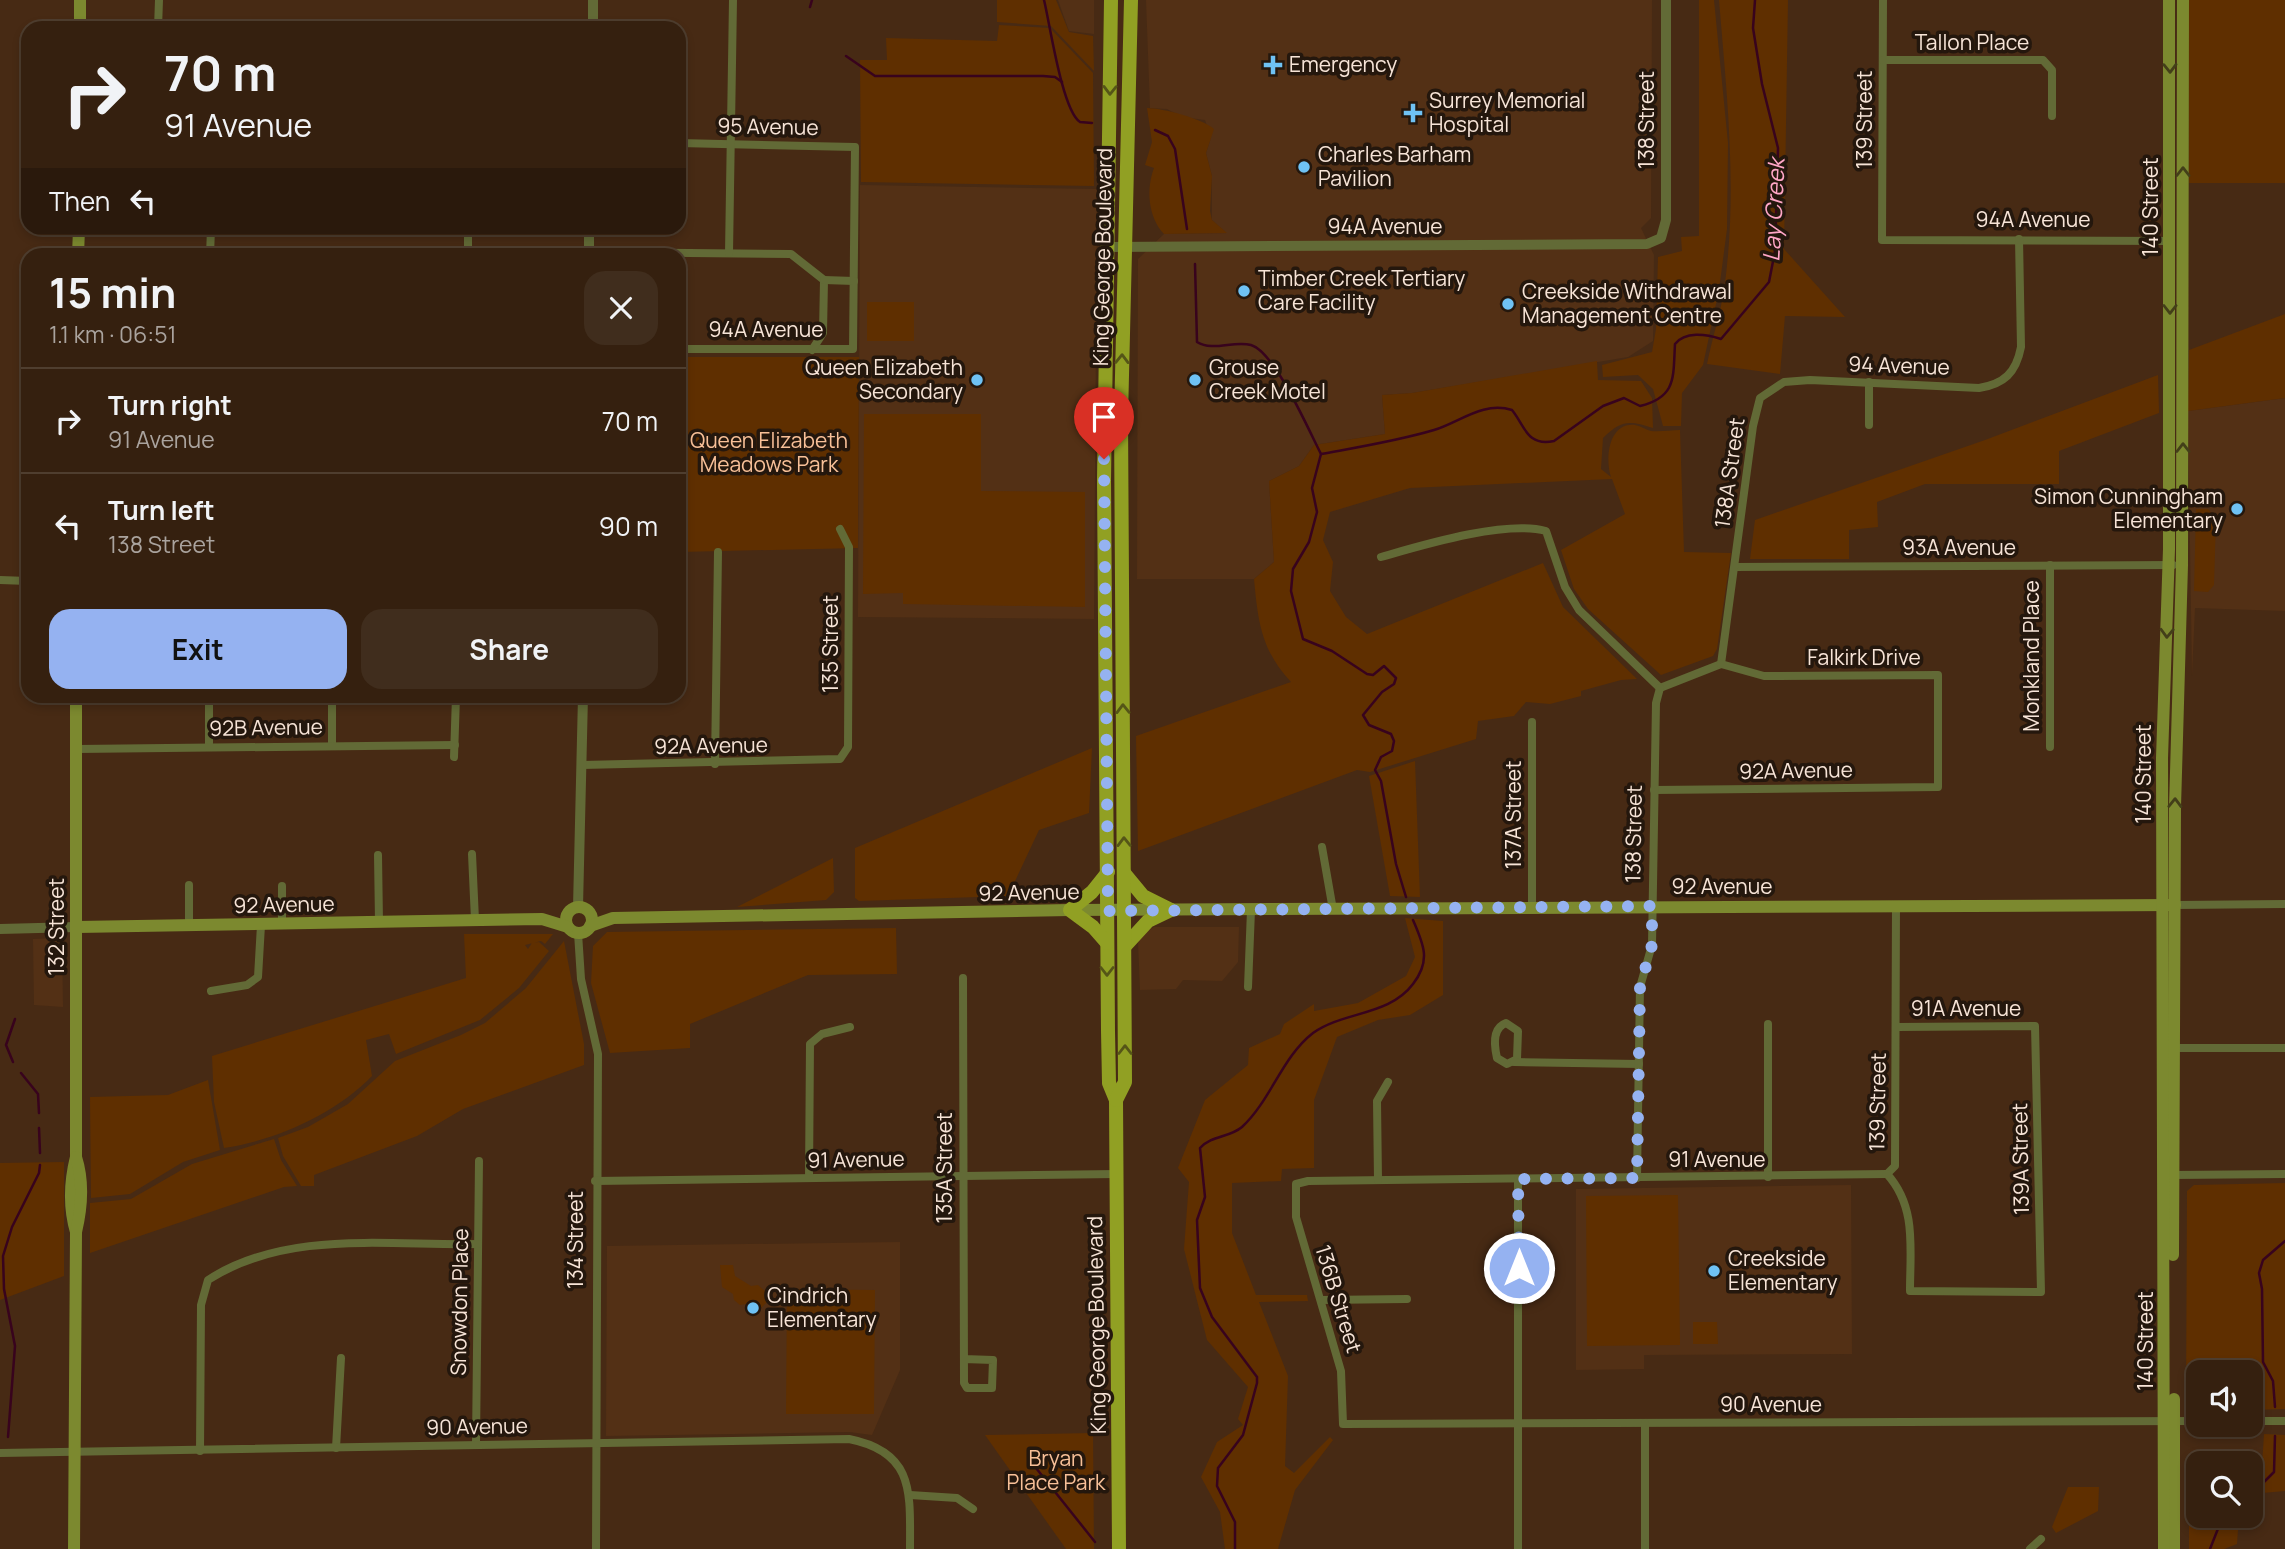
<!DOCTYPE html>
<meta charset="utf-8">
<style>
body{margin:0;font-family:Manrope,sans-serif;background:#402d1d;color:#f1f3f6;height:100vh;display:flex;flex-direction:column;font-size:26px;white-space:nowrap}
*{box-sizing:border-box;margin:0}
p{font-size:23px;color:#aaa39e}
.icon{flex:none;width:38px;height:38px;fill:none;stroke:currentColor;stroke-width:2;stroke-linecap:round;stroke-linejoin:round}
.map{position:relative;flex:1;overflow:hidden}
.panel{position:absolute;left:21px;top:248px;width:665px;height:455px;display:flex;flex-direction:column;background:#35200f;border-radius:21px;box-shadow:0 4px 10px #0003,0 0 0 2px #4f3e2f}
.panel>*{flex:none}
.top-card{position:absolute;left:21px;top:21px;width:665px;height:214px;border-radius:21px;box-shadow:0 4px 10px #0003,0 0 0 2px #4f3e2f;background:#35200f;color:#f1f3f6;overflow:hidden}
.fabs{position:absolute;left:2186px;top:1360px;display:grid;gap:14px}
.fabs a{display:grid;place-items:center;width:77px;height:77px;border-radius:14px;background:#35200f;box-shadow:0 4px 10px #0003,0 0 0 2px #4f3e2f;font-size:35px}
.pin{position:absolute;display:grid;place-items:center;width:60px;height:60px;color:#fff;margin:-72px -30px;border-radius:50% 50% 50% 0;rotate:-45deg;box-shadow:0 0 7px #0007}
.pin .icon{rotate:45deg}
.me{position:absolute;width:77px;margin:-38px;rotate:0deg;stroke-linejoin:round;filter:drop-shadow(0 0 5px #0008)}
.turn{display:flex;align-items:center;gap:24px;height:147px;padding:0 28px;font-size:32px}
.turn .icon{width:91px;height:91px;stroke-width:2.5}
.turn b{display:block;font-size:49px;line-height:60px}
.then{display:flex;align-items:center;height:66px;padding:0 28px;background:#0003;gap:14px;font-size:26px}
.round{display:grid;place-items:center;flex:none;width:74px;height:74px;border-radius:21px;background:#402d1d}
.headline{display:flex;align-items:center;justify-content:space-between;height:119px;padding:0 28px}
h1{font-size:42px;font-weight:700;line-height:52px}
.primary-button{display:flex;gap:14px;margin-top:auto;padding:14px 28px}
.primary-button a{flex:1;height:80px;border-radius:21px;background:#95b2f1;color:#111;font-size:28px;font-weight:700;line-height:80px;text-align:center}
.primary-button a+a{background:#402d1d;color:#f1f3f6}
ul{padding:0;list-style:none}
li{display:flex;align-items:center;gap:21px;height:105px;padding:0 28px;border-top:2px solid #4f3e2f}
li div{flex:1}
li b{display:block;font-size:26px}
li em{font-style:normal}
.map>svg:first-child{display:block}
</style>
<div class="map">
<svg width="2285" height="1549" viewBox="0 0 2285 1549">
<rect width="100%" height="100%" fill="#472a14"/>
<g fill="#533015">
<polygon points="1058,0 1094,0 1094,34 1069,31"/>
<polygon points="1146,0 1652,0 1651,218 1641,228 1654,255 1653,341 1628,357 1412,393 1382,395 1385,434 1314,445 1299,466 1269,481 1274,562 1254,579 1137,579 1138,259 1164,234 1226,233 1212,220 1212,176 1206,153 1211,137 1205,120 1182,117 1167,109 1150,108"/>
<polygon points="860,185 1097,189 1094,619 858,617"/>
<polygon points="2285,398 2285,611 2195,608 2192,676 2188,411"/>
<polygon points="1154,927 1239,927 1238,962 1222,981 1183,980 1176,989 1140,990 1138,942 1145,932"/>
<polygon points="58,938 62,941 63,1007 34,1005 33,939"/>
<polygon points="1851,1185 1852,1354 1644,1355 1644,1369 1576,1370 1576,1189"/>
<polygon points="900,1242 900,1370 872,1435 849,1432 606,1436 607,1246"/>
</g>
<g fill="#5f2f00">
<polygon points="997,0 1056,0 1069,32 1093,36 1094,71 1051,26 997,22"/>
<polygon points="1699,0 1714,0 1728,143 1727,229 1719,290 1703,365 1682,393 1681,426 1663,426 1653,389 1638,375 1603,377 1602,365 1652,352 1656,329 1658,257 1682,251 1681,237 1699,236"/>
<path d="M1719,0h69l-4,249 61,68 -60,-1 -5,58 -73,-10c5,-25 13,-49 17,-74 14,-97 3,-193 -5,-290z"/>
<rect x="2189" y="0" width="96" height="183"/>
<polygon points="999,25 1050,28 1093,73 1094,186 861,182 860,60 887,60 886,38 997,41"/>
<path d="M1147,108c16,0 56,11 67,21l-8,24 6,23 -2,35 2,9 15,13 -63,1c-16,-17 -18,-45 -10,-66l-9,-3 7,-23z"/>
<rect x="867" y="302" width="47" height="39"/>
<polygon points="2285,314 2285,398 2188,411 2189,350"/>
<polygon points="679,357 859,357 858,548 679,552"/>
<path d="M1597,361l1,19 43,1 11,17 1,30c-24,-8 -32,-8 -50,10l-2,31 10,8c-6,-17 -3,-55 24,-52 6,1 11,5 16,6 9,1 20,-1 29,-1l4,122 47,1 -14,96 -4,7 -52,19 -73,-66 -14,-20 -13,-39 64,-36 -13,-35 -202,9 -80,24 -7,28 10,22 -3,29 16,26 21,17 176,-71 20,44 74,72 -16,1 -40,11v5l-31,8 -24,-2 -12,14 -36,5 -2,18 -106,33 -13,-2 -219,81 -2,-115 155,-54c-30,-32 -33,-61 -37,-103l20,-17 -5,-81 30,-15 15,-21 71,-11 -3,-39 30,-2z"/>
<polygon points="2158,375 2159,413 2059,451 2059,484 1925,484 1877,502 1878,527 1849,530 1849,559 1750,559 1755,520 1985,440"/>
<polygon points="864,414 981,414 981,491 1085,492 1085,607 903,604 903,593 863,594"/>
<polygon points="2196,509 2208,509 2216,519 2214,585 2208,592 2194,591"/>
<polygon points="1092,748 1089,813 1039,830 1008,896 859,901 855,898 855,848"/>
<polygon points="1415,761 1420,897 1390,896 1369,776"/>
<polygon points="833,858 834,892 826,900 737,907"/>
<polygon points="1405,918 1443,921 1443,995 1410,1015 1378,1020 1337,1037 1314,1100 1314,1168 1282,1169 1281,1181 1232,1183 1232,1233 1256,1295 1307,1295 1308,1301 1259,1302 1288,1376 1285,1466 1294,1473 1330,1437 1333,1440 1295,1490 1278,1549 1225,1549 1220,1512 1201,1477 1217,1442 1243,1425 1238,1419 1248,1387 1207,1340 1184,1249 1189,1182 1178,1168 1205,1100 1248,1065 1249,1048 1280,1034 1284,1024 1314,1004 1314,1011 1358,1003 1406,976 1415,957"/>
<polygon points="896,928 897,974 808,975 690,1024 690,1048 610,1053 591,983 593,946 607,932"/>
<path d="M464,934h89l-8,10 -4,-3 -16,4 3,4 4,-6 7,-1 10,9 -30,37 -39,32 -84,34 -7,-20 -23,6 6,36c-37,38 -95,64 -148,72l-10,-46 -2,-46 254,-78z"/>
<polygon points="564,941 584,1044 584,1065 463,1109 417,1136 314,1175 314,1186 301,1186 283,1156 278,1138 308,1127 348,1104 395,1061 461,1035 485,1023 526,988"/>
<polygon points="208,1080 220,1150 183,1162 130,1194 91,1198 90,1097 168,1095"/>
<polygon points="274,1139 281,1160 297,1186 284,1187 90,1253 90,1203 131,1199 192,1164"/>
<polygon points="64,1162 64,1276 0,1300 0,1163"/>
<polygon points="2285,1183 2285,1409 2251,1410 2250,1372 2198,1372 2198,1410 2193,1410 2186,1404 2187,1191 2194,1185"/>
<polygon points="1678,1195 1680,1345 1587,1346 1586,1196"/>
<polygon points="720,1265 733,1265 735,1276 751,1286 758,1285 772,1297 761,1308 753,1303 740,1305 734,1300 733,1294 722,1287"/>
<polygon points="787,1289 875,1290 874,1414 786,1414"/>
<polygon points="1693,1322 1717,1322 1718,1344 1693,1344"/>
<polygon points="1093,1433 1094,1549 1066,1549 985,1435"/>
<polygon points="2264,1434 2285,1435 2285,1491 2251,1494 2251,1476 2262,1466"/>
<polygon points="2068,1487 2099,1487 2098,1511 2056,1533 2052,1527"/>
<polygon points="2198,1489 2198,1516 2239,1516 2237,1544 2224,1549 2189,1549 2189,1490"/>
</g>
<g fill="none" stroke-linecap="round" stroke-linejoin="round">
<g stroke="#38031d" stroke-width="2.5">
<path d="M1044,0c6,24 18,110 36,122l12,1"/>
<polyline points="810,7 812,0"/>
<polyline points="846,56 875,76 1043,76 1055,77 1062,82"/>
<polyline points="1155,130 1168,136 1175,149 1187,229"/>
<path d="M1195,264l2,78c16,10 37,-2 54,3 24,7 58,86 70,109l-9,34 5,24 -8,30 -16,27 -2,22 12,48 29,12 35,23 6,1 11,-9 12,12 -2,6 -12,8 -19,23 6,10 22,9 3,7 -2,10 -11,6 -6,13 6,11 15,83 10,33"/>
<path d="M1321,454c38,-7 76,-13 113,-24 26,-8 49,-29 78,-20 13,16 15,37 42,31l49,-35 21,-8 16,8c37,-9 33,-29 35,-62 10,-13 31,-10 46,-5l48,-57 6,-31 3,-103 -16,-64 -9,-56 2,-28"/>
<polyline points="13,1062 6,1045 15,1019"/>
<polyline points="21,1073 38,1094 39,1113"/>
<polyline points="39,1128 40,1153"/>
<polyline points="2275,1407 2273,1381 2263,1362 2262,1289 2259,1273 2263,1260 2285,1241"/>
<polyline points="8,1437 15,1346 4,1289 3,1256 12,1227 39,1173 40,1165"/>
<polyline points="1036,1468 1095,1542"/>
<polyline points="2250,1485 2263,1483 2274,1472 2275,1436"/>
<path d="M1235,1549v-27l-18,-36 1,-18 25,-33 14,-52v-6l-45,-60 -12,-29 -3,-68 8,-23 -5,-49c12,-13 29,-10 42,-21 29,-27 40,-70 71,-94 31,-22 76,-17 100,-49 18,-23 11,-39 0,-64"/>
<polyline points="2210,1549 2223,1516"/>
</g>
<g stroke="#626a36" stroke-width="8">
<polyline points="1883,0 1882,240 2171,241"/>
<polyline points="158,28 159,0"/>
<polyline points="1883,60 2043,60 2052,70 2052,116"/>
<polyline points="679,143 855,147 853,349 679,349"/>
<polyline points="589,252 791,254 824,280 823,333 812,350"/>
<polyline points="729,253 733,0"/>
<polyline points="210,256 211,228"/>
<polyline points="468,256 468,228"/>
<polyline points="824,280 854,281"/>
<polyline points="1869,425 1869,382"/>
<path d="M1381,557c42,-12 124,-37 165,-26l19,56 14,23 81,78"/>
<polyline points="2050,565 2050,747"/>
<polyline points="1735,567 2173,565"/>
<polyline points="0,580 28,581"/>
<path d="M1721,664l32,-238 7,-28 24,-16 26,-2 169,8c25,-4 37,-15 42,-41l-2,-108"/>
<polyline points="1660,688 1721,664"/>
<polyline points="209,696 209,746"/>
<polyline points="332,744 332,696"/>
<polyline points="77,749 455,745"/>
<polyline points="454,757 456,696"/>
<polyline points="715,764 718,552"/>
<polyline points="582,765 840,759 848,747 849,547 840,529"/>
<polyline points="1654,790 1938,787 1938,675 1764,676 1721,664"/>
<polyline points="1322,847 1333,910"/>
<polyline points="472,854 475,920"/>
<polyline points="378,855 379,922"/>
<path d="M1896,905l-1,261 -8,8c30,33 23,75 23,117l131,1 -6,-266 -138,1"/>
<polyline points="2175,905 2285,904"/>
<polyline points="1532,908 1532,722"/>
<polyline points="282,924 282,886"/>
<polyline points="189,925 189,885"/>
<polyline points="578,933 581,979 598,1054 596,1549"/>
<polyline points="963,978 964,1383 967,1388 992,1388 993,1360 964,1359"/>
<polyline points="1248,987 1251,910"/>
<polyline points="211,991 247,985 258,977 261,925"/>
<path d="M1506,1023l12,8 -1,28 -10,5 -10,-6c-3,-13 -5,-30 9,-35z"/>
<polyline points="1768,1024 1768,1177"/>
<polyline points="2174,1048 2285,1048"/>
<polyline points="1514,1062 1639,1064"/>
<polyline points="1887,1174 1308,1181 1296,1184 1296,1217 1341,1371 1343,1424 2198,1421"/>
<polyline points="2173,1175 2285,1174"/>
<polyline points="809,1178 810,1044 822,1034 850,1027"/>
<polyline points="1637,1178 1640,987 1652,945 1656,703 1660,688"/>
<polyline points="1518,1179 1518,1549"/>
<polyline points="1378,1180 1377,1101 1388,1082"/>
<polyline points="595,1181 1117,1174"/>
<polyline points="1321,1300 1407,1299"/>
<polyline points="2250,1421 2285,1421"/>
<polyline points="476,1444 479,1161"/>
<polyline points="336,1448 341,1358"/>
<path d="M200,1451l1,-146 7,-25c79,-51 181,-34 270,-36"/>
<path d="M0,1453l849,-14c66,13 61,54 61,110"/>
<polyline points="910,1495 957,1498 973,1509"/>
<polyline points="1645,1549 1645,1423"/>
<polyline points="2030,1549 2041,1539"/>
</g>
<g stroke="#626a36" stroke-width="10">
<polyline points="593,28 593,0"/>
<polyline points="1107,247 1647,244 1661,238 1666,220 1666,0"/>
<polyline points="589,256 589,228"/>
<polyline points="578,907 583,696"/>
<polyline points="0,929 77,927"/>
</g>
<g stroke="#7c892f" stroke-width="12">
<polyline points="80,28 80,0"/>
<polyline points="78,256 79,228"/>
<circle cx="579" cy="920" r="13"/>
<polyline points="590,926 613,918 1070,910 2175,905"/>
<polyline points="77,927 542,919 568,927"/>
<path d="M76,1232c-7,-24 -6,-51 0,-75v-461"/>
<polyline points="2173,1255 2175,807 2182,565 2183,0"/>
<polyline points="2174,1399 2174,1549"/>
<path d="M74,1549l2,-317c6,-25 8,-50 0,-75"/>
<polyline points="2164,1549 2162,758 2169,549 2169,0"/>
</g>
<g stroke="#91a023" stroke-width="14">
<polyline points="1111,0 1104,480 1108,1031 1109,1083 1116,1100 1119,1549"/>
<polyline points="1124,873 1143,896 1171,910"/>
<polyline points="1107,943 1093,927 1070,910 1092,892 1108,872"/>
<polyline points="1125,946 1148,921 1171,910"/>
<polyline points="1116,1100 1125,1082 1121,417 1131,0"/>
</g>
</g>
<defs><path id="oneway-chevron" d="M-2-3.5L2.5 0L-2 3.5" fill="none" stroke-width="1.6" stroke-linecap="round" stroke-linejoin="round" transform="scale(1.75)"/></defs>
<g stroke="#433f19">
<use href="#oneway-chevron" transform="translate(2170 68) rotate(89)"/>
<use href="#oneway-chevron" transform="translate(2183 172) rotate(-90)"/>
<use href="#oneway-chevron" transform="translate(2170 309) rotate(90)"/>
<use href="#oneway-chevron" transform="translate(2183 448) rotate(-90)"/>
<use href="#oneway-chevron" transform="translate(2167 633) rotate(92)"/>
<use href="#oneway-chevron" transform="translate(2175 803) rotate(-89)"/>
</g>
<g stroke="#555517">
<use href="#oneway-chevron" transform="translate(1110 90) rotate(91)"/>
<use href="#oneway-chevron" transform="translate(1122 359) rotate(-89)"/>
<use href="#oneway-chevron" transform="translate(1123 709) rotate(-91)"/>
<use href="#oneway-chevron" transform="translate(1124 842) rotate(-91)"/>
<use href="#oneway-chevron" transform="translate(1107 971) rotate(90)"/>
<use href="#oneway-chevron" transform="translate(1125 1050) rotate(-90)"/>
</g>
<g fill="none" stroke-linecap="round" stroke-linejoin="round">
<polyline stroke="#95b2f1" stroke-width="12" stroke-dasharray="0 21.6" points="1104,459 1108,911 1652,906 1652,945 1640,987 1637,1178 1518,1179 1519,1268"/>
</g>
<g fill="#6fc2f4" stroke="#24170d" stroke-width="2.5">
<path d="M1269.5 54.5h7v7h7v7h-7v7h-7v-7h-7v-7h7z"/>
<path d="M1409.5 102.5h7v7h7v7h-7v7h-7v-7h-7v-7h7z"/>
<circle cx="1304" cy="167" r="7"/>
<circle cx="1244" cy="291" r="7"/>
<circle cx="1508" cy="304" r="7"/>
<circle cx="977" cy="380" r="7"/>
<circle cx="1195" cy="380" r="7"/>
<circle cx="2237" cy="509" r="7"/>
<circle cx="1714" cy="1271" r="7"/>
<circle cx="753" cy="1308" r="7"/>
</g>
<g text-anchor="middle" stroke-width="7" stroke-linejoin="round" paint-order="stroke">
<g font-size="21" fill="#f7e4d7" stroke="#24170d">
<text x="1972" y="50">Tallon Place</text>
<text transform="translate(1647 120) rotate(-90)" y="7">138 Street</text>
<text transform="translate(1865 120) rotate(-90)" y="7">139 Street</text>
<text transform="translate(768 127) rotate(1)" y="7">95 Avenue</text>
<text transform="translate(2151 207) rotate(-90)" y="7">140 Street</text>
<text x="2033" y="227">94A Avenue</text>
<text x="1385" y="234">94A Avenue</text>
<text transform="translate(1103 257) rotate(-89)" y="7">King George Boulevard</text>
<text x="766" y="337">94A Avenue</text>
<text transform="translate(1899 366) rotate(2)" y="7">94 Avenue</text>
<text transform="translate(1730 473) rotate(-82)" y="7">138A Street</text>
<text x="1959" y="555">93A Avenue</text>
<text transform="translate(831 644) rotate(-90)" y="7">135 Street</text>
<text transform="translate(2032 656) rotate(-90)" y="7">Monkland Place</text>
<text x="1864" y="665">Falkirk Drive</text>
<text transform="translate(266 728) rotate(-1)" y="7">92B Avenue</text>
<text transform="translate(711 746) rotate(-1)" y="7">92A Avenue</text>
<text transform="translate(1796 771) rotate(-1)" y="7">92A Avenue</text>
<text transform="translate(2144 774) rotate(-90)" y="7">140 Street</text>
<text transform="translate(1514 815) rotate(-90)" y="7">137A Street</text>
<text transform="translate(1634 834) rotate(-89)" y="7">138 Street</text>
<text x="1722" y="894">92 Avenue</text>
<text transform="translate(1029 893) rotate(-1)" y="7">92 Avenue</text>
<text transform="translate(284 905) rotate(-1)" y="7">92 Avenue</text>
<text transform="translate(57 927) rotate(-90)" y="7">132 Street</text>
<text x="1966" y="1016">91A Avenue</text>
<text transform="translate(1878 1102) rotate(-89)" y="7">139 Street</text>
<text transform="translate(2021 1159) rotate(-91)" y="7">139A Street</text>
<text transform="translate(856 1160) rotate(-1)" y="7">91 Avenue</text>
<text x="1717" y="1167">91 Avenue</text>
<text transform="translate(945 1168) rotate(-90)" y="7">135A Street</text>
<text transform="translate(576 1240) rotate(-90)" y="7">134 Street</text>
<text transform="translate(1338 1299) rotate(73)" y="7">136B Street</text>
<text transform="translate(460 1302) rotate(-89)" y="7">Snowdon Place</text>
<text transform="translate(1097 1325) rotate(-91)" y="7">King George Boulevard</text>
<text transform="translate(2146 1341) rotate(-90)" y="7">140 Street</text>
<text x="1771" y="1412">90 Avenue</text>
<text transform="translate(477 1427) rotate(-1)" y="7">90 Avenue</text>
</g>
<g font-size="21" fill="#f7e4d7" stroke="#24170d" text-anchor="start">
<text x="1289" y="72">Emergency</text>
<text x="1429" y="108">Surrey Memorial<tspan x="1429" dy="24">Hospital</tspan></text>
<text x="1318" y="162">Charles Barham<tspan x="1318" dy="24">Pavilion</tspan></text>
<text x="1258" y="286">Timber Creek Tertiary<tspan x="1258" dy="24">Care Facility</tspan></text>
<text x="1522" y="299">Creekside Withdrawal<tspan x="1522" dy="24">Management Centre</tspan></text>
<text x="963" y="375" text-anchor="end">Queen Elizabeth<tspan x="963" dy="24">Secondary</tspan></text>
<text x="1209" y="375">Grouse<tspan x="1209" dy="24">Creek Motel</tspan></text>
<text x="2223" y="504" text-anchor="end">Simon Cunningham<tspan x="2223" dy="24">Elementary</tspan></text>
<text x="1728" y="1266">Creekside<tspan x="1728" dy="24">Elementary</tspan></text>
<text x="767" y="1303">Cindrich<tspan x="767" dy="24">Elementary</tspan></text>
</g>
<g font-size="21" fill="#f8c098" stroke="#24170d">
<text x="769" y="448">Queen Elizabeth<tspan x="769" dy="24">Meadows Park</tspan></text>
<text x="1056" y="1466">Bryan<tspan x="1056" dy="24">Place Park</tspan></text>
</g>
<g font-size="23" font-style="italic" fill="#ffa6c6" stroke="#24170d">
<text transform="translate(1774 210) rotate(-87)" y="8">Lay Creek</text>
</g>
</g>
</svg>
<div class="fabs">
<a><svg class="icon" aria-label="sound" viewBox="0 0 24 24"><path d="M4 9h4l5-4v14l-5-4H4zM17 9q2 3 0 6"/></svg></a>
<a><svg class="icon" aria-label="search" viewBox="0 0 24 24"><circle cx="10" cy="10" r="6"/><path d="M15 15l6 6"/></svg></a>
</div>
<div class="pin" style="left:1104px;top:459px;background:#d93025"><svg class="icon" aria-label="arrive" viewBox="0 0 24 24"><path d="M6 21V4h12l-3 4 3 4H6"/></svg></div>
<svg class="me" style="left:1519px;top:1268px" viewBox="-20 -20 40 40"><circle r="17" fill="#95b2f1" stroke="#fff" stroke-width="3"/><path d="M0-11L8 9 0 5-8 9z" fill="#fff"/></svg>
<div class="top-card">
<div class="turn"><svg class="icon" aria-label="right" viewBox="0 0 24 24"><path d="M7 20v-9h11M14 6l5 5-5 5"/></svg><div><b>70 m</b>91 Avenue</div></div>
<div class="then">Then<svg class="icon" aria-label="left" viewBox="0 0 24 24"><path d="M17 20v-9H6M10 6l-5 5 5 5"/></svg></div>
</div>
<section class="panel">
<div class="headline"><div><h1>15 min</h1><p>1.1 km · 06:51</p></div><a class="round"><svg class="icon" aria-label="close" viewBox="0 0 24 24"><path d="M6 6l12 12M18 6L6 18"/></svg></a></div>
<ul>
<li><svg class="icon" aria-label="right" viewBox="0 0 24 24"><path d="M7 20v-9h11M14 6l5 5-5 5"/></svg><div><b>Turn right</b><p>91 Avenue</p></div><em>70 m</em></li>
<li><svg class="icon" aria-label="left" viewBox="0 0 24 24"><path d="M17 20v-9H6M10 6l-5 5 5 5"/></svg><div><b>Turn left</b><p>138 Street</p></div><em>90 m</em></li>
</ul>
<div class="primary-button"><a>Exit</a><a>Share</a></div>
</section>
</div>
